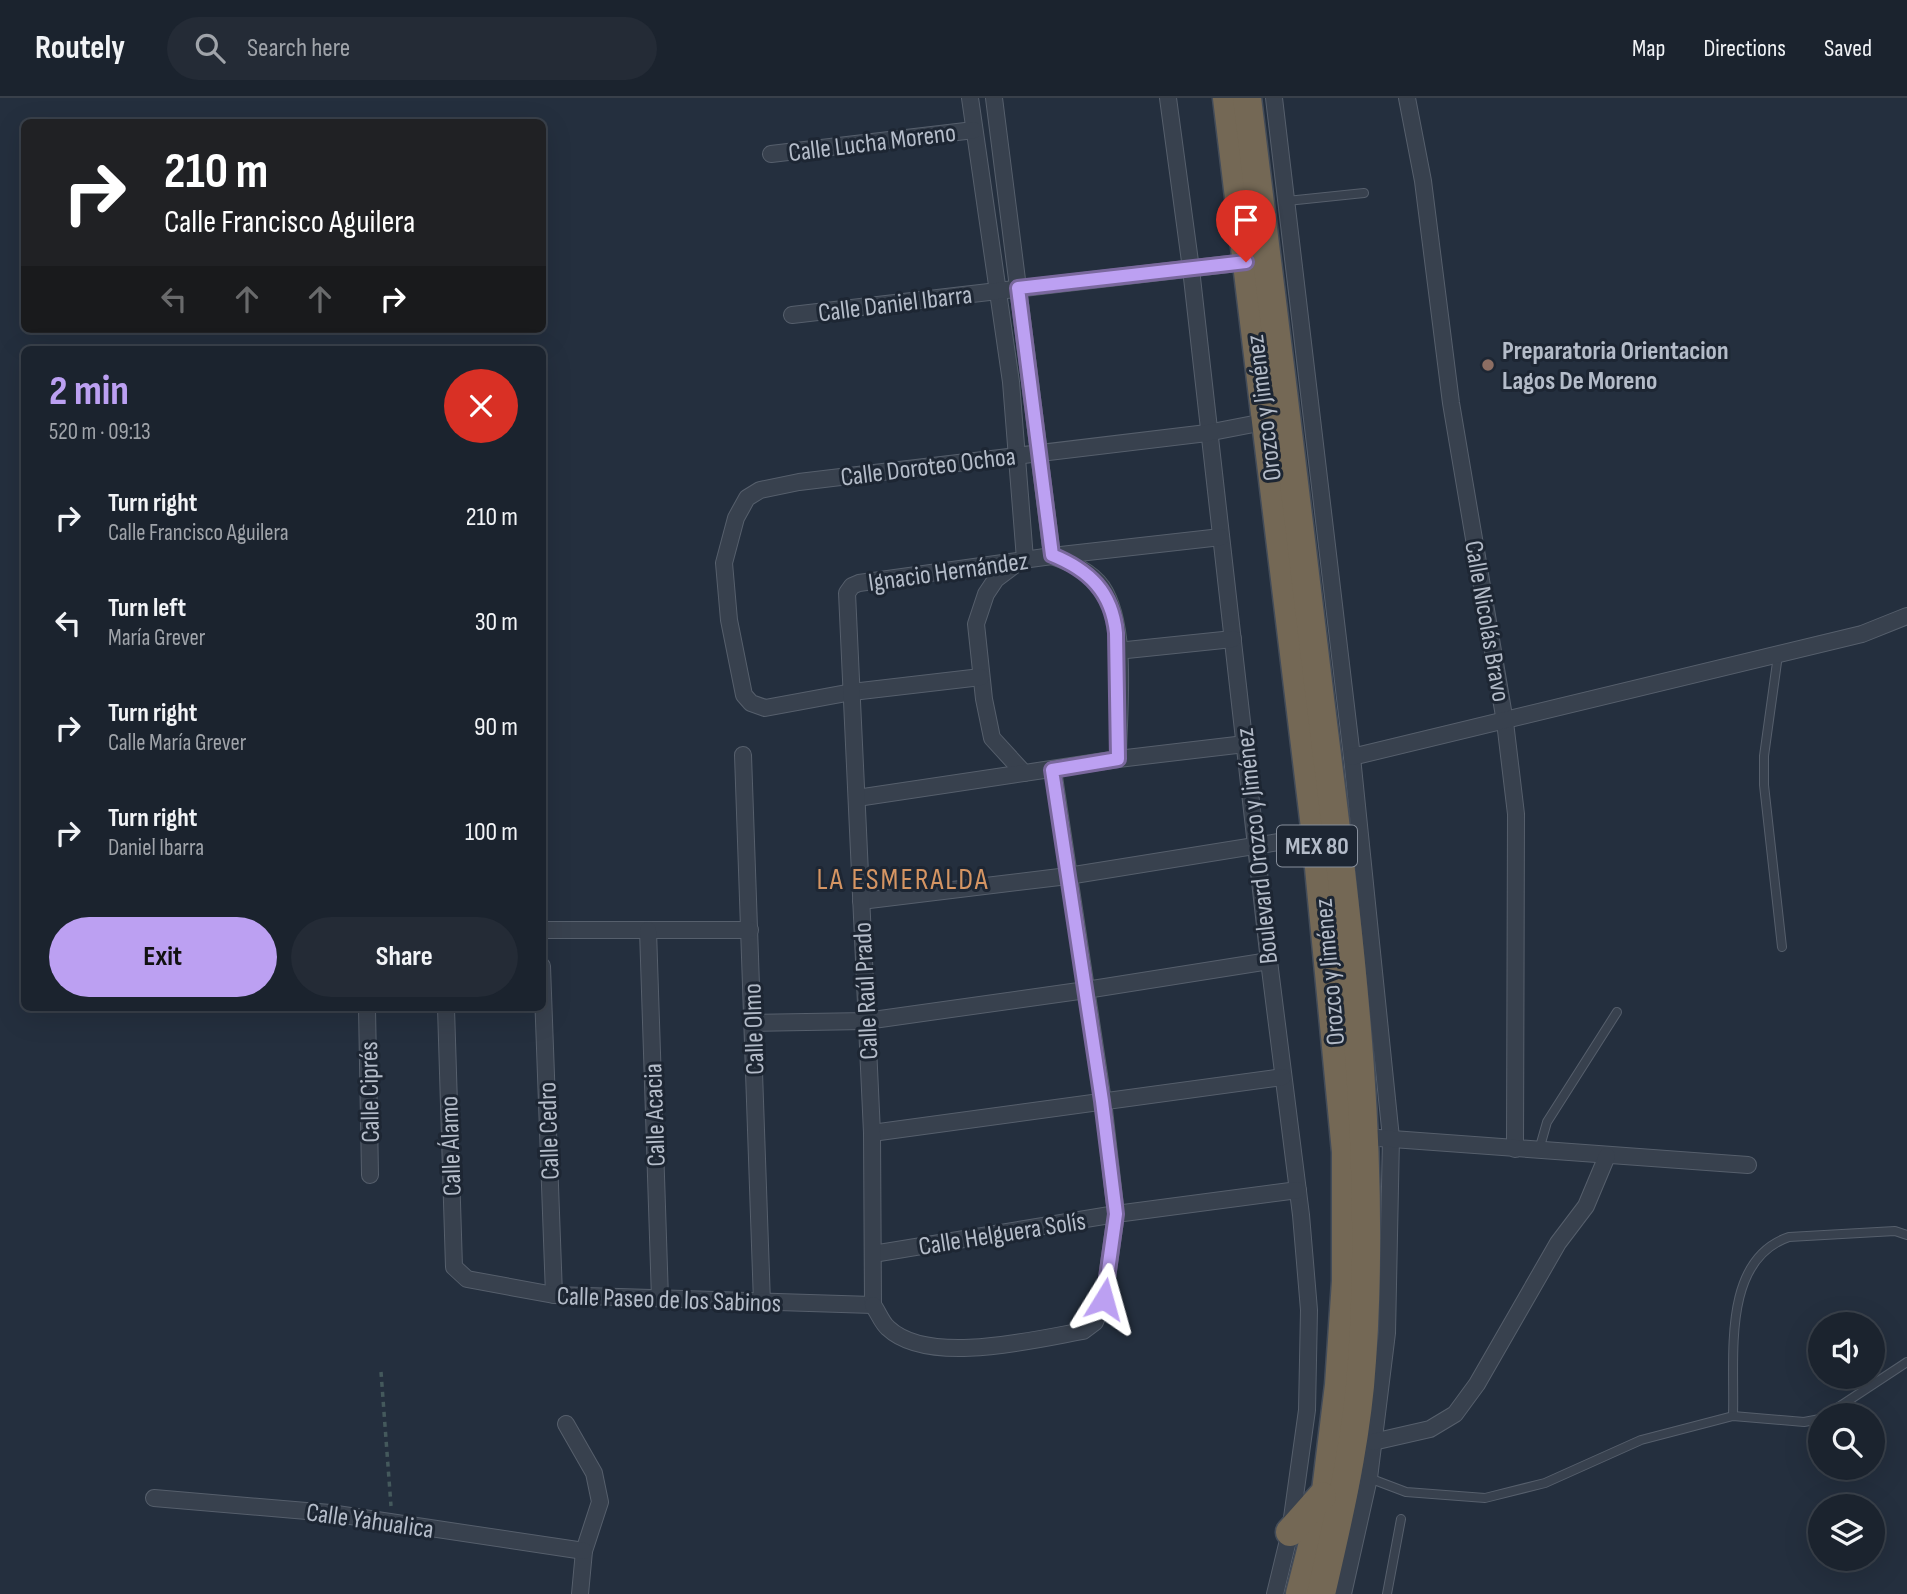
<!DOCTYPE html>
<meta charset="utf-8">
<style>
body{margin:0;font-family:"Sofia Sans Condensed",sans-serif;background:#242b36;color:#f1f3f6;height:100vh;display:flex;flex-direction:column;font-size:26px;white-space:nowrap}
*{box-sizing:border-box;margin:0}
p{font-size:23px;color:#a0a4aa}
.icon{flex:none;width:38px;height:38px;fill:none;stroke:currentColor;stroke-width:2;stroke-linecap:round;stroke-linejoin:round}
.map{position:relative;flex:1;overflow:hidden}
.details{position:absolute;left:21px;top:248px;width:525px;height:665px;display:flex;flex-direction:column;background:#1b232e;border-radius:10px;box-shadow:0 7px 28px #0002,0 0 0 2px #39404a}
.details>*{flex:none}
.top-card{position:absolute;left:21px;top:21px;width:525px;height:214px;border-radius:10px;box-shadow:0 7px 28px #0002,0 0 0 2px #39404a;background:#202124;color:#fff;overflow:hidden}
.controls{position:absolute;left:1808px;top:1214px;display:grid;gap:14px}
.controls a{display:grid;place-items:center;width:77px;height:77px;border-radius:50%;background:#1b232e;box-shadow:0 7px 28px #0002,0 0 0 2px #39404a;font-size:35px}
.pin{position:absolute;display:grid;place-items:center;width:60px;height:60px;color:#fff;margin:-72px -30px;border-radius:50% 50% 50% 0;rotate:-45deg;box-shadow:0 0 7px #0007}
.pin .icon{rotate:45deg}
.me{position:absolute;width:77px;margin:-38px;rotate:8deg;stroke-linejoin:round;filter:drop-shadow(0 0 5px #0008)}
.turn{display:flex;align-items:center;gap:24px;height:147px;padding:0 28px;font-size:32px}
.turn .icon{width:91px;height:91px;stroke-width:2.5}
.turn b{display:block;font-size:49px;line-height:60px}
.lanes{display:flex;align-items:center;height:66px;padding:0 28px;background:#0003;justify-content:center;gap:35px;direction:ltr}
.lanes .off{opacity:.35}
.round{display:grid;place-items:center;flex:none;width:74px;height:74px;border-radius:37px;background:#242b36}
.summary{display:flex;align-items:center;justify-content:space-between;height:119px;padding:0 28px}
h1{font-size:42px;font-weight:700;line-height:52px;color:#bca0f2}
.primary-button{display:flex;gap:14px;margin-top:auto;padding:14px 28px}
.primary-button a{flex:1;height:80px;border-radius:42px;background:#bca0f2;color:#111;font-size:28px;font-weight:700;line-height:80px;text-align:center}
.primary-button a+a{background:#242b36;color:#f1f3f6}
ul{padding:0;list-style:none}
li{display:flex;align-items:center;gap:21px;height:105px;padding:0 28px}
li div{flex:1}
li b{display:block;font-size:26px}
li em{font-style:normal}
header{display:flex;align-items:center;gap:42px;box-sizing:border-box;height:98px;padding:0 35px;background:#1b232e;border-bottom:2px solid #39404a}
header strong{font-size:33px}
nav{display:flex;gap:38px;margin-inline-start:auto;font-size:24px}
.search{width:490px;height:63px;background:#242b36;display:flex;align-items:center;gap:18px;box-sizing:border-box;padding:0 24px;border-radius:38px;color:#a0a4aa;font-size:26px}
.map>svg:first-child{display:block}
</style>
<header>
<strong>Routely</strong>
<div class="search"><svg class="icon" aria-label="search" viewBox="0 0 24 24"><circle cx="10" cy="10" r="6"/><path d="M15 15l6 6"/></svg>Search here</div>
<nav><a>Map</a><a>Directions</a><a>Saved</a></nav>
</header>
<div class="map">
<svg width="1907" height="1496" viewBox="0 0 1907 1496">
<rect width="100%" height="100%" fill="#242f3e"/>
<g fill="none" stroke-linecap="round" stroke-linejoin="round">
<g stroke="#565f6c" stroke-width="10">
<g id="lane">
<polyline points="1287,103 1364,95"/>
<polyline points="1778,557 1764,658 1764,687 1782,849"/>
<polyline points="1539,1052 1547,1024 1617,914"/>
<path d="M1733,1318c2,-58 -12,-156 56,-179l106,-6 12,4"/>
<polyline points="1825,1318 1907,1264"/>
<polyline points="1369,1380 1406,1394 1485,1400 1545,1385 1641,1342 1733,1318 1804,1324 1820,1321"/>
<polyline points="1387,1496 1401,1421"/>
</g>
</g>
<g stroke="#565f6c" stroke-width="18">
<g id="street">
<polyline points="970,0 1011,284 1025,461"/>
<path d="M994,0l58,458c17,6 39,15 50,31 27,40 16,125 16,172"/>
<polyline points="1168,0 1191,171 1269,863 1301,1117 1309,1212 1307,1312 1290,1434 1275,1496"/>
<polyline points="1274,0 1352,659 1391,1040 1387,1235 1369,1380 1343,1496"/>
<polyline points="1407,0 1423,83 1451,305 1505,624 1516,716 1515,1051"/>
<polyline points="771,56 974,32"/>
<polyline points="792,217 1246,164"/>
<polyline points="1020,463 996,481 986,496 976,526 984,601 992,640 1024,675"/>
<polyline points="1117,553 1233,541"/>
<polyline points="981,579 852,594 765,610 751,605 744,597 729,522 724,465 736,420 747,400 760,392 799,384 1207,335 1264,324"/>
<polyline points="743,657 762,1205"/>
<polyline points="1352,659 1862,536 1907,518"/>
<polyline points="857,700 1118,661 1245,646"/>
<polyline points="861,803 1068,778 1316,738"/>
<polyline points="542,832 750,832"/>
<polyline points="648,832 660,1201"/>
<polyline points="542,868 554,1197"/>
<polyline points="367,910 370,1077"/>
<polyline points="446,910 454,1169 467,1181 554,1197 873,1207"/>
<polyline points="752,925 866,923 1086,892 1269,863"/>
<polyline points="872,1035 1283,979"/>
<polyline points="1365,1039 1748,1067"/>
<polyline points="873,1156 1116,1116 1298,1092"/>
<polyline points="873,1207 872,1035 847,495 852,488 859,485 1052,458 1221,439"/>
<path d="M873,1207c5,7 9,18 15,23 40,38 145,12 195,3l12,-9 9,-23 12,-85 -13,-113 -50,-331"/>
<polyline points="566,1326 594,1375 600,1404 584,1453 580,1496"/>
<polyline points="1373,1344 1430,1331 1455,1316 1477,1286 1558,1145 1586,1108 1607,1058"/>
<polyline points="154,1400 330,1415 584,1453"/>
</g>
</g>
<g stroke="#434c59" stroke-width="31">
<g id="highway">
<polyline points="1227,0 1316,738 1346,1054 1346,1183 1339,1287 1326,1393 1300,1496"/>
<path d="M1247,0c25,200 49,401 73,601 28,227 60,458 40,687 -7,71 -23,139 -39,208"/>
<polyline points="1290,1434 1322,1398"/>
</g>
</g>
<polyline stroke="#44595c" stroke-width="3.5" stroke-dasharray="5 5" stroke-linecap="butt" points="381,1274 391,1408"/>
<use href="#lane" stroke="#38414e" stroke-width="8"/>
<use href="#street" stroke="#38414e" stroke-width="16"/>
<use href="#highway" stroke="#746855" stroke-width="28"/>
</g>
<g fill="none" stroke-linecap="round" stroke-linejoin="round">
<g stroke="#7a689d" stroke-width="18">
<path id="route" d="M1104,1201l12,-85 -14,-113 -50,-331 66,-11 -2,-126c-4,-41 -27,-63 -64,-78l-34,-267 228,-26"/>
</g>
<use href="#route" stroke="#bca0f2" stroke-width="12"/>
</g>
<circle fill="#8d6e63" stroke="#1d2633" stroke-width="2.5" cx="1488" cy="267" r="7"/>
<g text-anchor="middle" stroke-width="6" stroke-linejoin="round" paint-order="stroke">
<rect fill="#1d2633" stroke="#878f9c" stroke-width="2" x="1277" y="727.5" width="80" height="41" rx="5"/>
<g font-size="24" font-weight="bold" fill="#b4bcc9">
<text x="1317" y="756">MEX 80</text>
</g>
<g font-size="26" fill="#b4bcc9" stroke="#1d2633">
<text transform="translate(872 44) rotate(-7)" y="9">Calle Lucha Moreno</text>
<text transform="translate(895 205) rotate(-7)" y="9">Calle Daniel Ibarra</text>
<text transform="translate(1263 310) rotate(-97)" y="9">Orozco y Jiménez</text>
<text transform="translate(928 368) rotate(-7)" y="9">Calle Doroteo Ochoa</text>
<text transform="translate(948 473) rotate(-8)" y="9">Ignacio Hernández</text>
<text transform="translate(1488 523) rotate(80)" y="9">Calle Nicolás Bravo</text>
<text transform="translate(1256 748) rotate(-96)" y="9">Boulevard Orozco y Jiménez</text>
<text transform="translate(1329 874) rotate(-95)" y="9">Orozco y Jiménez</text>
<text transform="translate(865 893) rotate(-93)" y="9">Calle Raúl Prado</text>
<text transform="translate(753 931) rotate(-92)" y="9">Calle Olmo</text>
<text transform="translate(369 994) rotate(-91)" y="9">Calle Ciprés</text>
<text transform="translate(654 1017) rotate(-92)" y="9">Calle Acacia</text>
<text transform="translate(548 1033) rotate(-92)" y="9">Calle Cedro</text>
<text transform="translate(450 1048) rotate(-92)" y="9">Calle Álamo</text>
<text transform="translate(1002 1135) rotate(-9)" y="9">Calle Helguera Solís</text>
<text transform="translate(669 1201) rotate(2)" y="9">Calle Paseo de los Sabinos</text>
<text transform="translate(370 1422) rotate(8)" y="9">Calle Yahualica</text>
</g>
<g font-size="26" font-weight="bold" fill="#b4bcc9" stroke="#1d2633" text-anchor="start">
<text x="1502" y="261">Preparatoria Orientacion<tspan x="1502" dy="30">Lagos De Moreno</tspan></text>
</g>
<g font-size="30" letter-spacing="2" fill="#d59563" stroke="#1d2633">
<text x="903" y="791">LA ESMERALDA</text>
</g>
</g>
</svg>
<div class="controls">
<a><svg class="icon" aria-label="sound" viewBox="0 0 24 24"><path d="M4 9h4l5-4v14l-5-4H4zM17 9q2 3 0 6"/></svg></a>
<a><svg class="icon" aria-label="search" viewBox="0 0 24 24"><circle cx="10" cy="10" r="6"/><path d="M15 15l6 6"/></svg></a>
<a><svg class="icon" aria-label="layers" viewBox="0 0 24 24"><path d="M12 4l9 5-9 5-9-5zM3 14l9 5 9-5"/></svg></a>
</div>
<div class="pin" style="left:1246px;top:164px;background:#d93025"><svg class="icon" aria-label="arrive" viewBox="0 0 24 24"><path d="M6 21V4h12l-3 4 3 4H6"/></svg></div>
<svg class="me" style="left:1104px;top:1201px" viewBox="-20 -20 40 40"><path d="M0-17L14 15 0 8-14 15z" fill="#bca0f2" stroke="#fff" stroke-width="4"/></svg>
<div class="top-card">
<div class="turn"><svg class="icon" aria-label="right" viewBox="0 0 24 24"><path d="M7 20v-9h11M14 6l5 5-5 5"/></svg><div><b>210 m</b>Calle Francisco Aguilera</div></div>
<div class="lanes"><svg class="icon off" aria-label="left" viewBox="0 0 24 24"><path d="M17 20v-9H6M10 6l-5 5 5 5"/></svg><svg class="icon off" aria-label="ahead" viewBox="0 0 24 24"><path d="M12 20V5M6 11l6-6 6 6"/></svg><svg class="icon off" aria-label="ahead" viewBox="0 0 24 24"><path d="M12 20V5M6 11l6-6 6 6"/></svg><svg class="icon" aria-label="right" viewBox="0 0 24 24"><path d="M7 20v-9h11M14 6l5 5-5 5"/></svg></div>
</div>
<section class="details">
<div class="summary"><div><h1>2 min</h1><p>520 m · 09:13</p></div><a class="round" style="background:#d93025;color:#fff"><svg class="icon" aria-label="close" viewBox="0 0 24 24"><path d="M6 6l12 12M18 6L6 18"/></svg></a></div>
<ul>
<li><svg class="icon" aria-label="right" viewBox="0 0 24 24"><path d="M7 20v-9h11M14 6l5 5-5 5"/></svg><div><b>Turn right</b><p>Calle Francisco Aguilera</p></div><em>210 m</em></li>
<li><svg class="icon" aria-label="left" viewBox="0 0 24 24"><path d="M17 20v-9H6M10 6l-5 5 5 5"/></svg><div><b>Turn left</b><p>María Grever</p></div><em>30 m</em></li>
<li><svg class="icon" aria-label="right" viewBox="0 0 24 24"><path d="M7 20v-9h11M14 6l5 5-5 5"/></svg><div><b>Turn right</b><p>Calle María Grever</p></div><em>90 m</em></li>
<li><svg class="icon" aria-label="right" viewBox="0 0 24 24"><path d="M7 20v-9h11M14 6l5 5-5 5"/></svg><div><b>Turn right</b><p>Daniel Ibarra</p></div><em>100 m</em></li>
</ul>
<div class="primary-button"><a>Exit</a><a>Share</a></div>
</section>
</div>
